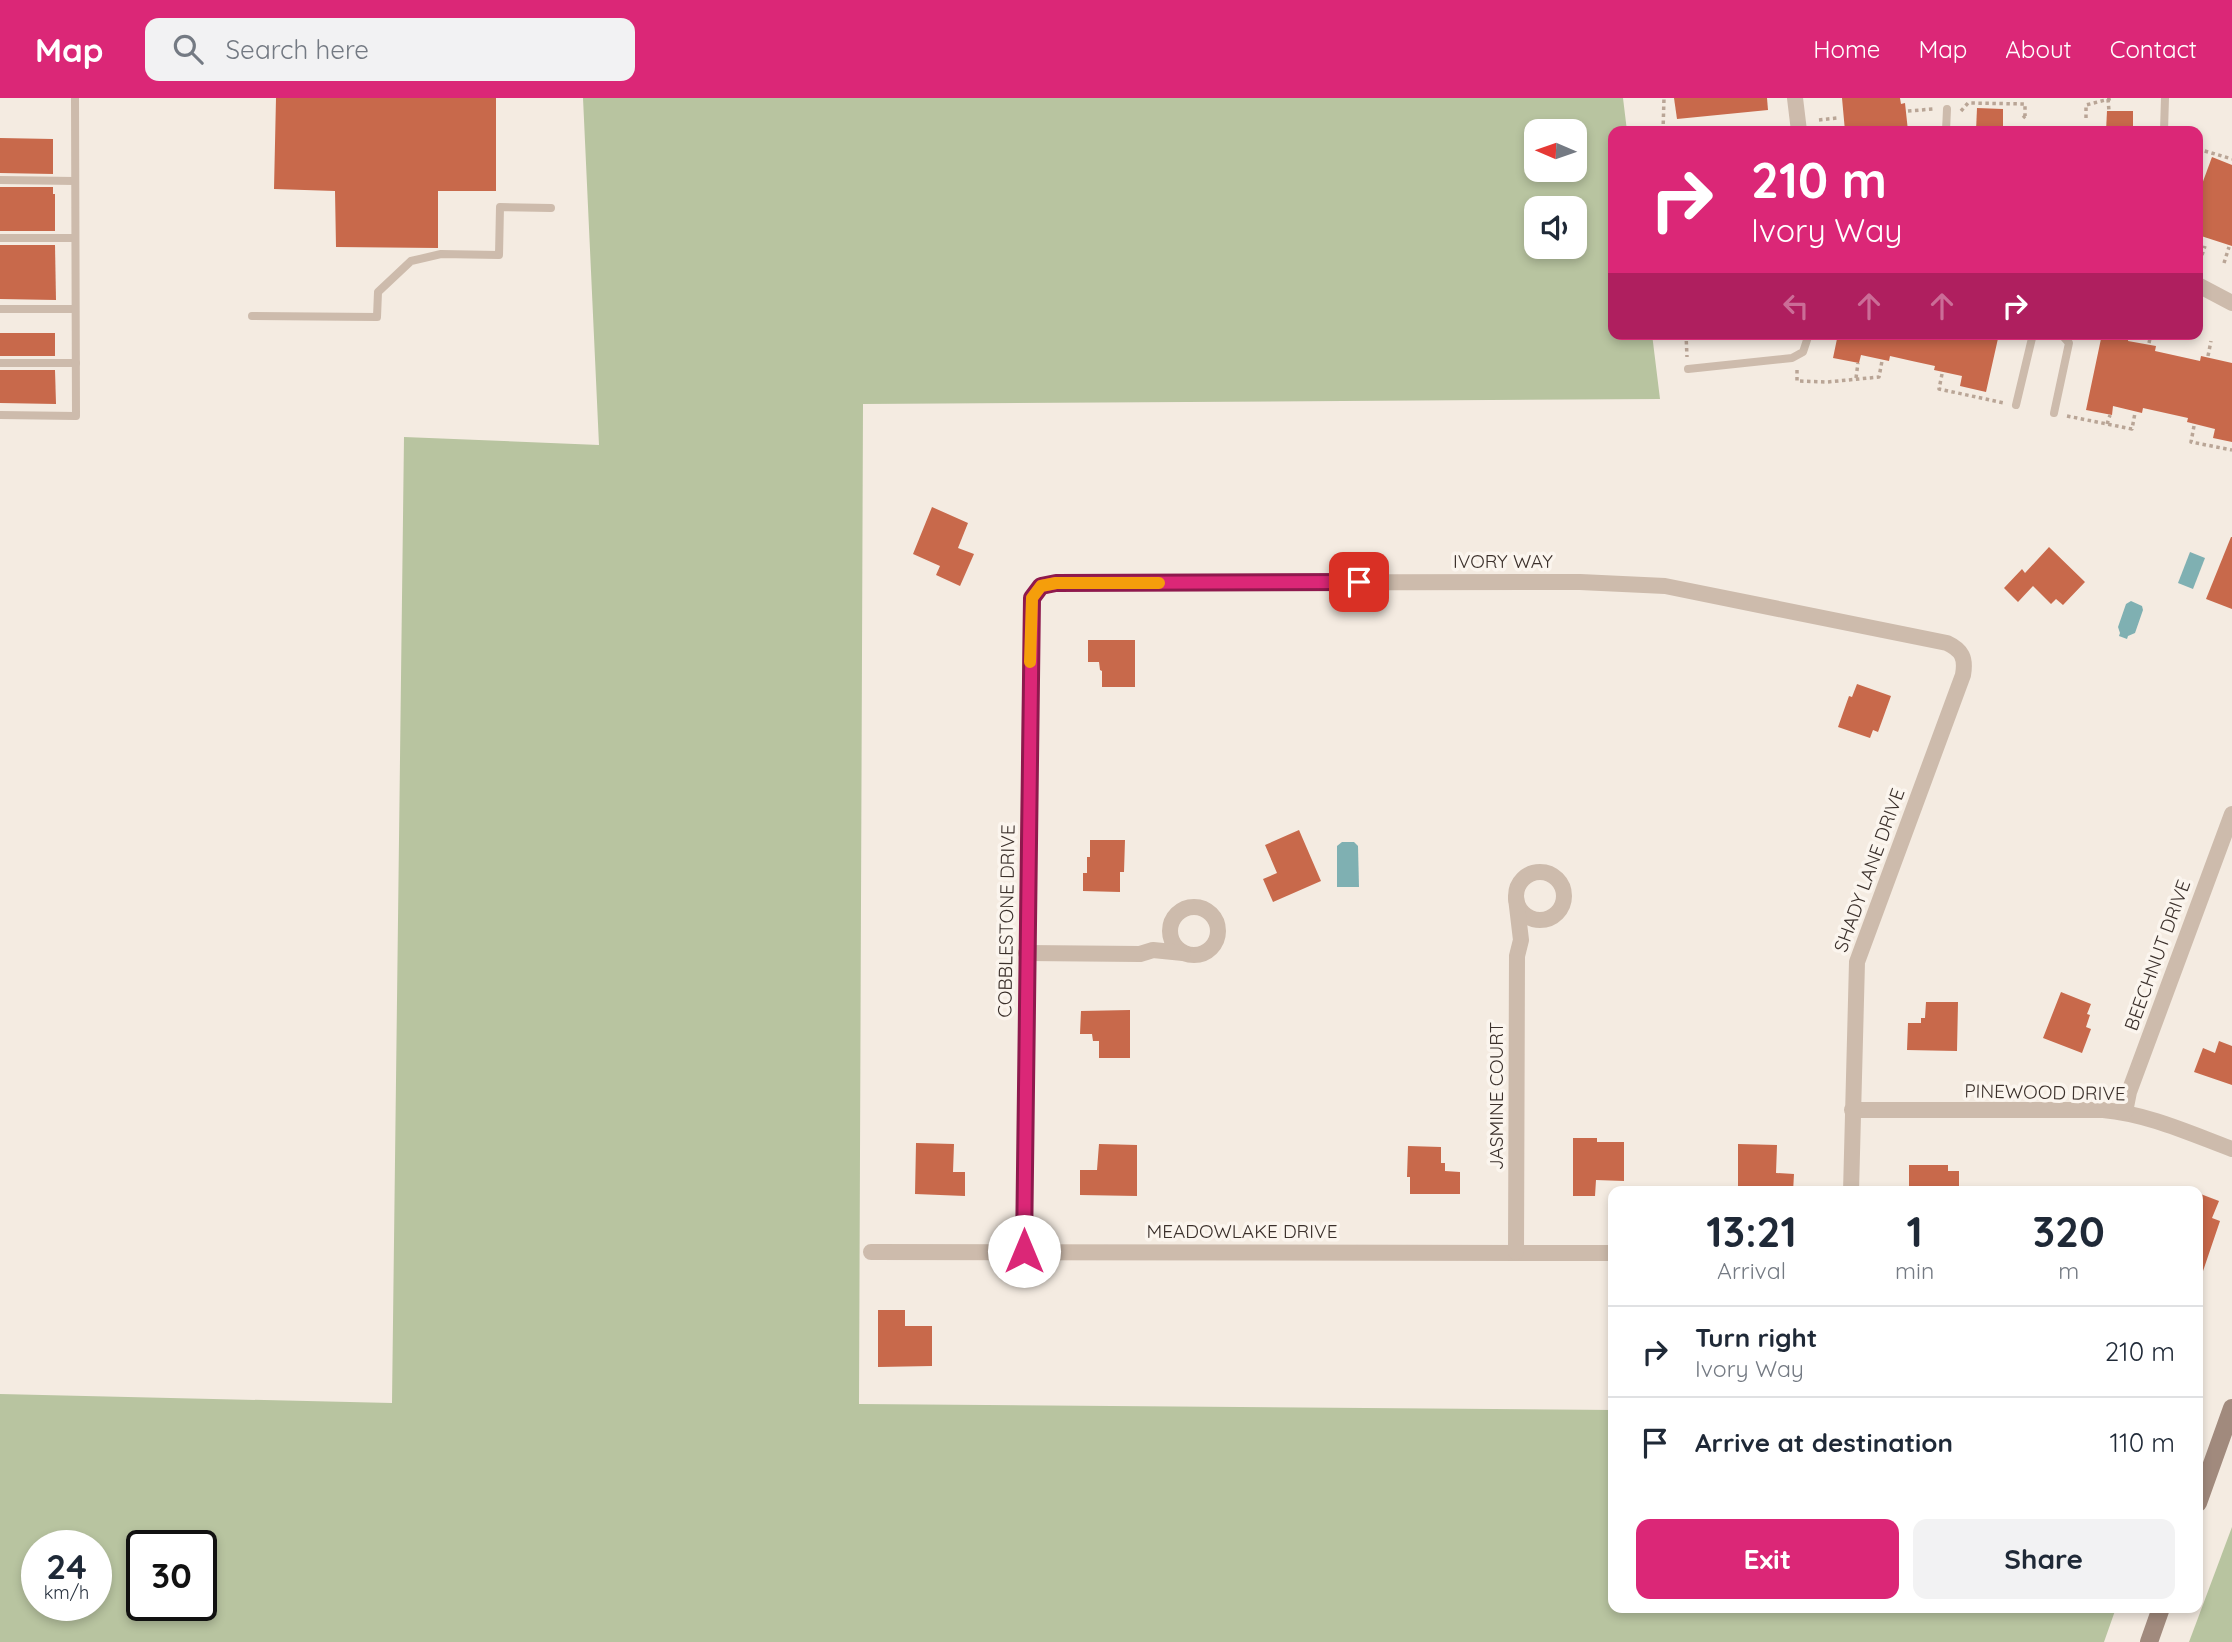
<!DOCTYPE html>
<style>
body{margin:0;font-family:Quicksand,sans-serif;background:#f2f2f3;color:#1f2937;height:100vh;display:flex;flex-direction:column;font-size:26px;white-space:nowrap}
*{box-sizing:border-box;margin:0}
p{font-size:23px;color:#747a83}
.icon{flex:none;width:38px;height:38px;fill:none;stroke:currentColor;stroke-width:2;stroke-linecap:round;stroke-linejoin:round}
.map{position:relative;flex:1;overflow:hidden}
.panel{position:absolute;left:1608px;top:1088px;width:595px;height:427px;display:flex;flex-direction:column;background:#fff;border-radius:14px;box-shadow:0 4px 10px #0003}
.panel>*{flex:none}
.top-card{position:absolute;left:1608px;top:28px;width:595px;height:214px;border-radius:14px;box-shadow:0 4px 10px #0003;background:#db2777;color:#fff;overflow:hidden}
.needle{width:46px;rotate:272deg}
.tools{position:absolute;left:1524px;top:21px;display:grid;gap:14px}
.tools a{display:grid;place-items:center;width:63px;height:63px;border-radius:14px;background:#fff;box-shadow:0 4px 10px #0003;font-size:35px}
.speed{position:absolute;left:21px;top:1432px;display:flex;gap:14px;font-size:35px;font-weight:700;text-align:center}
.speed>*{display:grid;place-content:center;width:91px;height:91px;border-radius:50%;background:#fff;box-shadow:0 4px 10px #0003;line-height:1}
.speed small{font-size:18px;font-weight:400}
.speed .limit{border:4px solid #111;border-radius:10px;background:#fff;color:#111}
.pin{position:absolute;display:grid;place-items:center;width:60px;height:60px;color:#fff;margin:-30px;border-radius:14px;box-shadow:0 4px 10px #0006}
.me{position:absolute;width:77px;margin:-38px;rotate:0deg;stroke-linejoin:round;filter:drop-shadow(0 0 5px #0008)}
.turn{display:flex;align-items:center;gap:24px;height:147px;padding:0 28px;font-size:32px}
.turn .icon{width:91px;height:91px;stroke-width:2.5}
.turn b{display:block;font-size:49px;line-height:60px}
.lanes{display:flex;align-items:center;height:66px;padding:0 28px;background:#0003;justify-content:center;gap:35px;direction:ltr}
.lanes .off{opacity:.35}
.eta{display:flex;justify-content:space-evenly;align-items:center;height:119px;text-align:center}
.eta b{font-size:42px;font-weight:700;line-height:49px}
.primary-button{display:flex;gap:14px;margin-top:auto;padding:14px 28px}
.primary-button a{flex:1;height:80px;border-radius:14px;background:#db2777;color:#fff;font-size:28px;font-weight:700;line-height:80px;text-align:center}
.primary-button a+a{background:#f2f2f3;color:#1f2937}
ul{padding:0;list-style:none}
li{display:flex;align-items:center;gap:21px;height:91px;padding:0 28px;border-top:2px solid #e0e1e3}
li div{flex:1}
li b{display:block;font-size:26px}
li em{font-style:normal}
header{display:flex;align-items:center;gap:42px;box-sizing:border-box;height:98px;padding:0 35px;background:#db2777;color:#fff}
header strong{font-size:33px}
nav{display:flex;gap:38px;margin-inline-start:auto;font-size:24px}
.search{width:490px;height:63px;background:#f2f2f3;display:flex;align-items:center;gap:18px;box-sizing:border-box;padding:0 24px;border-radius:14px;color:#747a83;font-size:26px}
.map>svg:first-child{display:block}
</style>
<header>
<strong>Map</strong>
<div class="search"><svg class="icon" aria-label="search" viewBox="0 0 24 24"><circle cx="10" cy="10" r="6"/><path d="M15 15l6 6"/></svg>Search here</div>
<nav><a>Home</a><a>Map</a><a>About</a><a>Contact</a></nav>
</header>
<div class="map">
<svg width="2232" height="1544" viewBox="0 0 2232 1544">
<rect width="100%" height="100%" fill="#f4ebe1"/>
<g fill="#b8c4a0" fill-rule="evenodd">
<path d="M583,0h1040l4,33h-13v203h38l8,65 -797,5 -4,1000 754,6 1,198h502l-12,34h-2104v-248l392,9 12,-966 195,8zM1536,33h39v39h-39zM1536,110h39v39h-39zM37,1447h59v60h-59zM142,1447h59v60h-59z"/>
<polygon points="2232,1429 2232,1544 2189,1544"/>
</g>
<g fill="#7fb0b2">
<polygon points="2190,454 2205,460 2193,491 2178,485"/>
<polygon points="2131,503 2142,508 2143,512 2135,535 2128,538 2127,541 2119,538 2120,535 2118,529 2126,506"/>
<polygon points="1342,744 1354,744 1358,748 1359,789 1337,789 1337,748"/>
</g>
<g fill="#c8694b">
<polygon points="276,0 496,0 496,93 438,93 438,150 336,149 335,93 274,91"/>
<polygon points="1674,0 1767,0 1768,12 1677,21"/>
<polygon points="1842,0 1900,0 1901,6 1905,5 1908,33 1845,33"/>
<polygon points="1977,10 2003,11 2003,33 1976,33"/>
<polygon points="2107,13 2133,13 2133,33 2106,33"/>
<polygon points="0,40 53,41 53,76 0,75"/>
<polygon points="2212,59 2232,67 2232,148 2198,137 2198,97"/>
<polygon points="0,89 53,89 53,96 55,96 55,133 0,133"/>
<polygon points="0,147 55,147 56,202 0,201"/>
<rect x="0" y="235" width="55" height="23"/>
<polygon points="1838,236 1999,236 1986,294 1960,288 1962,278 1934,272 1935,268 1912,263 1890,258 1889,263 1861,257 1859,265 1833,260"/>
<polygon points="2102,236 2129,236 2128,243 2156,248 2155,253 2200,263 2201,258 2232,265 2232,344 2213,340 2215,331 2187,324 2188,320 2143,310 2142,315 2113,308 2112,317 2086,312"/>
<polygon points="0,272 55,272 56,306 0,305"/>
<polygon points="932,409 968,425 958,450 974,456 960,488 936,477 940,468 913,456"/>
<polygon points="2231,439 2232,439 2232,511 2206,501"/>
<polygon points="2049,449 2085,484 2063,507 2056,501 2051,506 2033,488 2018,504 2004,490 2022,471 2025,475"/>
<polygon points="1088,542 1135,542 1135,589 1102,589 1102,573 1100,572 1099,564 1088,564"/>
<polygon points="1857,586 1891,598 1878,634 1873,632 1870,640 1838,629 1849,598 1852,599"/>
<polygon points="1299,732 1321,783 1273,804 1263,781 1277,775 1265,747"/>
<polygon points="1090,742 1125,742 1124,774 1120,774 1120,794 1083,793 1083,775 1087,775 1087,759 1090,759"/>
<polygon points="2061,894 2091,906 2087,916 2090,917 2086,929 2091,931 2082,955 2043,940"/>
<polygon points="1926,904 1958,904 1957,953 1907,952 1908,925 1921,925 1921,920 1925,920"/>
<polygon points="1130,912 1130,960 1099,960 1099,943 1093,943 1092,936 1080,936 1081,913"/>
<polygon points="2219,943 2232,948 2232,987 2194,974 2203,950 2215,955"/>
<polygon points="1573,1040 1597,1040 1597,1044 1624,1044 1624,1083 1596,1082 1595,1098 1573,1098"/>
<polygon points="916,1045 954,1046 953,1074 965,1074 965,1098 915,1096"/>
<polygon points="1099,1046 1137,1047 1137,1098 1080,1097 1080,1072 1097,1072"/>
<polygon points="1738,1046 1777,1047 1776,1075 1794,1076 1793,1094 1738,1094"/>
<polygon points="1408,1048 1441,1049 1441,1065 1445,1065 1445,1073 1460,1074 1460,1096 1410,1096 1410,1079 1407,1079"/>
<polygon points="1909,1067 1948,1067 1948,1073 1959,1073 1959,1094 1909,1094"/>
<polygon points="2198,1095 2219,1103 2212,1120 2220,1123 2201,1179 2198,1179"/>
<polygon points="878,1212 905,1212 905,1228 932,1228 932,1268 878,1269"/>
</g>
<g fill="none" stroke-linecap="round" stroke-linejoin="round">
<g stroke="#b9a596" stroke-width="3.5" stroke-dasharray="3.5 3.5" stroke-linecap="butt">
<polyline points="2108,1 2109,13"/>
<polyline points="1908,13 1933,11"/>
<polyline points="1961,13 1968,5 2025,6 2025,18"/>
<polyline points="2023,20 2025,18 2027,20"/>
<polyline points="2086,20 2086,7 2113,0"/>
<polyline points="1819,22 1837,20"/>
<polyline points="1663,33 1664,0"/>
<polyline points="2198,51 2232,61"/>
<polyline points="2202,157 2205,148"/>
<polyline points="2224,165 2229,149"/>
<polyline points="1686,236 1687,259"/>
<polyline points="2149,245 2151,236"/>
<polyline points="2208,258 2211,243"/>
<polyline points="1797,272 1797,283 1827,284 1879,279 1882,263"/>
<polyline points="1942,276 1939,291 2004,305"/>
<polyline points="1856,280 1858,265"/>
<polyline points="2067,318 2132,331 2135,315"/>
<polyline points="2107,326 2110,317"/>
<polyline points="2194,328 2191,344 2232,352"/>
</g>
<g stroke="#cdbbac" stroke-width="8">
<polyline points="1946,33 1947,11"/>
<polyline points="2164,33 2165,0"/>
<polyline points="0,82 75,83"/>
<polyline points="0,140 75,140"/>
<polyline points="0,211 75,211"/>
<polyline points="252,218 377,219 378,194 411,163 441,156 499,157 500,109 551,110"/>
<polyline points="0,265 76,265"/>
<polyline points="1688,271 1792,260 1803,254 1809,236"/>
<polyline points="2016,307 2033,236"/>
<polyline points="2054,315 2069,245 2061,236"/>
<polyline points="0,317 76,318 75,0"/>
</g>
<g stroke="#cdbbac" stroke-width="16">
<polyline points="1795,0 1799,33"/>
<polyline points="2198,187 2232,205"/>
<circle cx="1540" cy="798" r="24"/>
<circle cx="1194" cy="833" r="24"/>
<polyline points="1026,855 1140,856 1153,852 1183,855"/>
<path d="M1852,1012h251c45,4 86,23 129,39"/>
<polyline points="2125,1014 2129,994 2232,716"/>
<path d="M1024,1153l7,-643c2,-16 9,-23 25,-25l524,-1 85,4 282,57c15,7 19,15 16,32l-106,287 -6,230"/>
<polyline points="871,1154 1614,1155"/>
<polyline points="1516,1154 1517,858 1521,842 1516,800"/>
</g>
<g stroke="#a18a7d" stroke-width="18">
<polyline points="2198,1405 2232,1310"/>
<polyline points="2149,1544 2161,1510"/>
</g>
</g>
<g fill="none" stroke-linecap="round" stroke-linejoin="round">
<g stroke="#8e194d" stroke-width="18">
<polyline id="route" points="1024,1153 1032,500 1041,488 1056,485 1359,484"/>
</g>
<use href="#route" stroke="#db2777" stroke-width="12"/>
<polyline stroke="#f59e0b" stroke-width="12" points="1030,564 1032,500 1041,488 1056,485 1159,485"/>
</g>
<g text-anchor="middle" stroke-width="7" stroke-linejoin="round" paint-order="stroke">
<g font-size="19" fill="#3b302b" stroke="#fbf5ee">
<text x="1503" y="470">IVORY WAY</text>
<text transform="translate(1869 772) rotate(-70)" y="7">SHADY LANE DRIVE</text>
<text transform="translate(1006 823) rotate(-89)" y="7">COBBLESTONE DRIVE</text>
<text transform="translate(2157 857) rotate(-70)" y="7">BEECHNUT DRIVE</text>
<text transform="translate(2045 994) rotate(1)" y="7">PINEWOOD DRIVE</text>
<text transform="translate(1496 998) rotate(-90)" y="7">JASMINE COURT</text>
<text x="1242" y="1140">MEADOWLAKE DRIVE</text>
</g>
</g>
</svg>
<div class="tools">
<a><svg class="needle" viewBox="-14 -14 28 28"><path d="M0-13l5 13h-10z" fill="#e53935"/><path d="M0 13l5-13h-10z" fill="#747a83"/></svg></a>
<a><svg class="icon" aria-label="sound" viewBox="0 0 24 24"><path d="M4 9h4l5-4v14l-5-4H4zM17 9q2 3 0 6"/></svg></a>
</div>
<div class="speed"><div>24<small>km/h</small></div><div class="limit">30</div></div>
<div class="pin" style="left:1359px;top:484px;background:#d93025"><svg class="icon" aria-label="arrive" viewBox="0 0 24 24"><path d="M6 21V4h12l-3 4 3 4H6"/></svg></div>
<svg class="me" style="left:1024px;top:1153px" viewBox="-20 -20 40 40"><circle r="19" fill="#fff"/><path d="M0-13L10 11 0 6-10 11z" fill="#db2777"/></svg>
<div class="top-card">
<div class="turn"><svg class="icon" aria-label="right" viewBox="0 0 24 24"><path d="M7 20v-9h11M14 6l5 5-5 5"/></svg><div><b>210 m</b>Ivory Way</div></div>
<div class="lanes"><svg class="icon off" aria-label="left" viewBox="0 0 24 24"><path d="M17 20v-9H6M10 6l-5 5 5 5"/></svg><svg class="icon off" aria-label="ahead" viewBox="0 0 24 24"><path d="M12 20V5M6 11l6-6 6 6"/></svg><svg class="icon off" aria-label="ahead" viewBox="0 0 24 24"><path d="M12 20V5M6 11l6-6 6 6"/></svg><svg class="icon" aria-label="right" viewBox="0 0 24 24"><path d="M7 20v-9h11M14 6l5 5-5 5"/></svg></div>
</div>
<section class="panel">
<div class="eta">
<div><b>13:21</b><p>Arrival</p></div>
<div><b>1</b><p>min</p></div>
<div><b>320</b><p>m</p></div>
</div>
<ul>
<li><svg class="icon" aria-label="right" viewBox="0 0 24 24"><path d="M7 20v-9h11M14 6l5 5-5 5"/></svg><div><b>Turn right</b><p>Ivory Way</p></div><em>210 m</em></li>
<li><svg class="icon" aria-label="arrive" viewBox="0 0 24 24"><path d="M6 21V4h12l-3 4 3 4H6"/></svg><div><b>Arrive at destination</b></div><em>110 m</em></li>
</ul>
<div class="primary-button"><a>Exit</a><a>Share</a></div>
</section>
</div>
